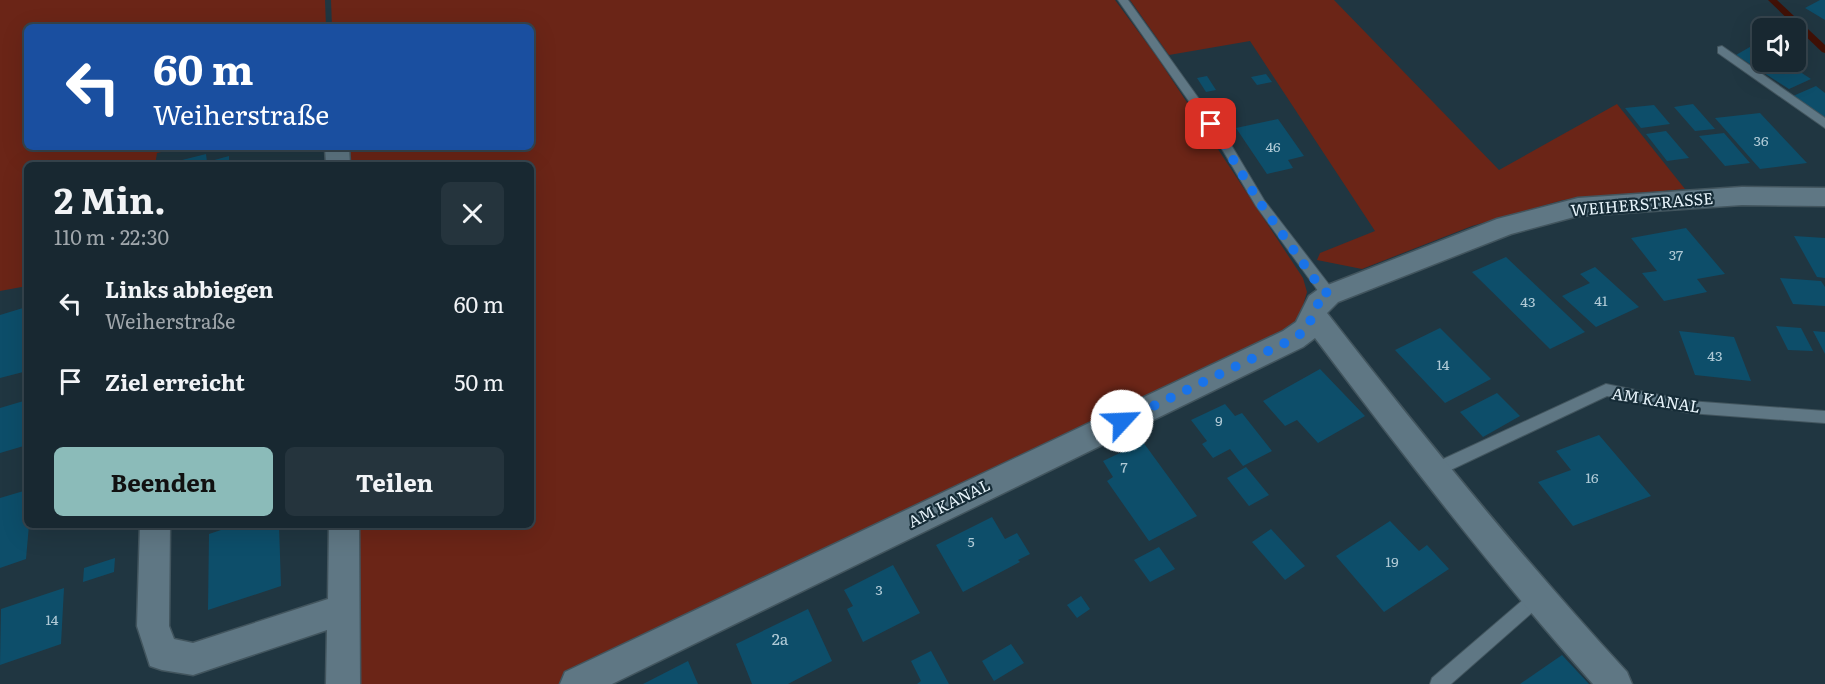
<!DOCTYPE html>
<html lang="de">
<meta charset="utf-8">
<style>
body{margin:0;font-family:Literata,serif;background:#25343d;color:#f1f3f6;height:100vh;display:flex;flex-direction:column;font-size:22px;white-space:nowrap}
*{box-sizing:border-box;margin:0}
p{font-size:20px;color:#9fa6ab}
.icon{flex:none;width:33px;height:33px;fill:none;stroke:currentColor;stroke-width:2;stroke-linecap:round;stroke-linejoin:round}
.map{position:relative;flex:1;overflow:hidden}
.panel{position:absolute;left:24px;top:162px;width:510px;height:366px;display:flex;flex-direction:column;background:#182831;border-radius:9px;box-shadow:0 6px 24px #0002,0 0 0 2px #36444d}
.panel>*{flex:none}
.top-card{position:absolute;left:24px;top:24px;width:510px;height:126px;border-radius:9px;box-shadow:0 6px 24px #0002,0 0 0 2px #36444d;background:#1a4fa0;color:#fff;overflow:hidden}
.buttons{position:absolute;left:1752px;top:18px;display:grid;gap:12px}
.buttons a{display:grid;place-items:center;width:54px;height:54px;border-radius:9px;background:#182831;box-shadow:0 6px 24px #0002,0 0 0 2px #36444d;font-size:30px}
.pin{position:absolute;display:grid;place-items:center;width:51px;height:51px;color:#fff;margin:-26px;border-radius:12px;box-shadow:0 3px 9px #0006}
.me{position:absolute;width:66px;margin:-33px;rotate:65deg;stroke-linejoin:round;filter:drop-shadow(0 0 4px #0008)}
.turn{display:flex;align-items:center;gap:21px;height:126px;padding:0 30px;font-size:27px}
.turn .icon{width:78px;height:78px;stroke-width:2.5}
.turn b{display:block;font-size:42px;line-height:51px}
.round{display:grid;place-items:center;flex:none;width:63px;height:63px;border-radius:9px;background:#25343d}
.headline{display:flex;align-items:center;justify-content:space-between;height:102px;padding:0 30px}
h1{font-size:36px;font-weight:700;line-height:45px}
.primary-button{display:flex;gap:12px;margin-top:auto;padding:12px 30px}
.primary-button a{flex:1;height:69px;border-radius:9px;background:#8bbbb9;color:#111;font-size:24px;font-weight:700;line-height:69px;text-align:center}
.primary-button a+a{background:#25343d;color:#f1f3f6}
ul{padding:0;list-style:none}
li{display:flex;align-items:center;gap:18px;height:78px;padding:0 30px}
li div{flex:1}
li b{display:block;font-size:22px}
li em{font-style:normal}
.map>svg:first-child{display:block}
</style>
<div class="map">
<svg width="1825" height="684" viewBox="0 0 1825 684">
<rect width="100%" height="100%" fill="#203641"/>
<g fill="#6b2517">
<polygon points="0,0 325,0 326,27 27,27 27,147 183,147 157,153 155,165 27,165 27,286 0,291"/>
<polygon points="331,0 1115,0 1157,57 1303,278 1307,292 1293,339 580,684 343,684 344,525 531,525 531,165 338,165 337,147 531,147 531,27 332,27"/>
<polygon points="1130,0 1334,0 1499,170 1617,104 1685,189 1563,200 1472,226 1362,269 1317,260 1320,253 1375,231 1250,41 1169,55"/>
</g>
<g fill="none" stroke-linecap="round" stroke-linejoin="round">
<polygon fill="#411107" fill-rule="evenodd" points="1768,0 1777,0 1825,45 1825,53 1822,52"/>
</g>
<g fill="#0d4e6a">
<polygon points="1820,0 1825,0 1825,20 1805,8"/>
<polygon points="1762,40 1762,62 1785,62 1811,79 1789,89 1736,55"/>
<polygon points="1266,74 1272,82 1257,85 1251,77"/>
<polygon points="1207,76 1216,90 1206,92 1197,78"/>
<polygon points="1816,86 1825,93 1825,118 1793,96"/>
<polygon points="1693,104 1715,129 1695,131 1674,107"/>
<polygon points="1654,105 1670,124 1641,128 1625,108"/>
<polygon points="1760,113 1807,163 1760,169 1715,118"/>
<polygon points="1278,119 1304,156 1288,160 1293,168 1267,174 1236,128"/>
<polygon points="1666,131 1689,158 1667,161 1646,134"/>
<polygon points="1724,133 1750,163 1725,166 1699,136"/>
<polygon points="206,154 207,162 229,156 229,165 182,165 182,160"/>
<polygon points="1686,228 1725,274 1697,279 1707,292 1664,301 1642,273 1657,271 1631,238"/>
<polygon points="1794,236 1825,238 1825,278 1817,277"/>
<polygon points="1506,257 1585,332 1550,349 1472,272"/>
<polygon points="1595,267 1639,307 1596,327 1562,296 1590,283 1580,274"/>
<polygon points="1780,278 1821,281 1825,287 1825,306 1793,304"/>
<polygon points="23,308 22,314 27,313 27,371 0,378 0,315"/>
<polygon points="1776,326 1801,328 1813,351 1788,350"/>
<polygon points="1440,328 1491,379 1445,403 1395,350"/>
<polygon points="1679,331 1734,337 1751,381 1695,375"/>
<polygon points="1813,331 1825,332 1825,354"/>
<polygon points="1320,369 1365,416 1318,443 1297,420 1285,426 1263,401"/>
<polygon points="1497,393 1520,416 1483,437 1460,412"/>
<polygon points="27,400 27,445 0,453 0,408"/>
<polygon points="1225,404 1235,416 1242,413 1272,451 1243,466 1230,449 1213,458 1202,444 1207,441 1191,420"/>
<polygon points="1599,435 1651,496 1573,526 1538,482 1571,470 1556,451"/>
<polygon points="1143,442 1197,516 1149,541 1107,481 1113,477 1103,461"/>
<polygon points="1246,467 1269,495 1249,506 1227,478"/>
<polygon points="27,490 27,525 29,525 26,559 0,568 0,498"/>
<polygon points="992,517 1005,539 1017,533 1030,554 1018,560 1020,562 963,592 936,545"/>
<polygon points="1390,521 1419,551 1427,545 1449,569 1384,612 1336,556"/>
<polygon points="236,525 279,525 281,586 208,610 209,534"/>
<polygon points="1271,529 1305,566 1285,580 1252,542"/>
<polygon points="1159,547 1175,569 1150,582 1134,560"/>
<polygon points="115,558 114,572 83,582 84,568"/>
<polygon points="893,565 920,613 863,642 847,609 853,606 844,590"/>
<polygon points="64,588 61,644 0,665 1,609"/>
<polygon points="1081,596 1090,609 1077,618 1067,605"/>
<polygon points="808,609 832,661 788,684 752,684 736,644"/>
<polygon points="1011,644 1024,663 994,681 982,661"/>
<polygon points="931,651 949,684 917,684 921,681 911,661"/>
<polygon points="1562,655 1589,684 1520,684"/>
<polygon points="688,661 698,684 643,684"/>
</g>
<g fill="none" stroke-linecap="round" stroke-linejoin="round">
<g stroke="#42555e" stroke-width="2">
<g id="lane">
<polygon points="1118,0 1128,0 1227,138 1264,200 1334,291 1336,295 1334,299 1324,299 1256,206 1219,144"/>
<polygon points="1722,46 1825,118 1825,128 1718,53 1718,47"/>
<polygon points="1606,384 1689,401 1825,411 1825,423 1689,413 1607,396 1438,476 1433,478 1428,476 1426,471 1428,466"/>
<polygon points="1537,590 1543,593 1545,598 1543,603 1451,684 1430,684 1432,678 1531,593"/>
</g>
</g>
<g stroke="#42555e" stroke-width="3">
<g id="street">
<polygon points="325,147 349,147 350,165 326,165"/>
<path d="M1742,187l83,1v18l-83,-1 -164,11 -67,18 -173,68 -11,11c96,123 194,244 300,359l5,12h-39c-99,-111 -189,-228 -278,-346l-12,9 -691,337h-52l5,-12 718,-341 13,-9 13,-26 11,-8 177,-69 81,-21z"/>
<polygon points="140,525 170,525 169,626 174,639 193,643 328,599 329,525 359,525 360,684 326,684 327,630 193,675 162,670 150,666 137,626"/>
</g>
</g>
<use href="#lane" fill="#5f7784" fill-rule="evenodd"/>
<use href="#street" fill="#5f7784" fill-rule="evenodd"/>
</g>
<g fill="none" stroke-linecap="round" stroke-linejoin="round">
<polyline stroke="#1a73e8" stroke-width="10" stroke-dasharray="0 18" points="1122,421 1293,339 1306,330 1318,304 1329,295 1318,284 1260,203 1211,124"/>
</g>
<g text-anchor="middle" stroke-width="4.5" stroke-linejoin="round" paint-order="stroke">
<g font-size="14" fill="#b0cad6">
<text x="1761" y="146">36</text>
<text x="1273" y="152">46</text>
<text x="1676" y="260">37</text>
<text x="1601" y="306">41</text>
<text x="1528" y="307">43</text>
<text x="1715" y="361">43</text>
<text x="1443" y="370">14</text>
<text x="1219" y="426">9</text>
<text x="1124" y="472">7</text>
<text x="1592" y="483">16</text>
<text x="971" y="547">5</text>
<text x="1392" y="567">19</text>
<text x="879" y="595">3</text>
<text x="52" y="625">14</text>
</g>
<g font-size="16" fill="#e6f3fa" stroke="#162c37">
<text transform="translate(1642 204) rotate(-5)" y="6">WEIHERSTRASSE</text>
<text transform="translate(1656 400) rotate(9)" y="6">AM KANAL</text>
<text transform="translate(949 503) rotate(-26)" y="6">AM KANAL</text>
</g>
<g font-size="16" fill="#b0cad6">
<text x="780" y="645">2a</text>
</g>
</g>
</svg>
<div class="buttons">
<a><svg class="icon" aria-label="sound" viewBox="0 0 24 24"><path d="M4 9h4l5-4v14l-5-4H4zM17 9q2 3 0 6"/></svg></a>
</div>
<div class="pin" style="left:1211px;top:124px;background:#d93025"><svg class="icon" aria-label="arrive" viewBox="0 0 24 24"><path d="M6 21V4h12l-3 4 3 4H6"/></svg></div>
<svg class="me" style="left:1122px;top:421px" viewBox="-20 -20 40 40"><circle r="19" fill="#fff"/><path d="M0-13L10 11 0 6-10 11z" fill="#1a73e8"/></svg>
<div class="top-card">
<div class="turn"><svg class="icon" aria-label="left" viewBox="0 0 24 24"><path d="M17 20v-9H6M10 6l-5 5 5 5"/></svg><div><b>60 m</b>Weiherstraße</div></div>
</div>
<section class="panel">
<div class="headline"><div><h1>2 Min.</h1><p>110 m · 22:30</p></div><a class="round"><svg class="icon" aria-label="close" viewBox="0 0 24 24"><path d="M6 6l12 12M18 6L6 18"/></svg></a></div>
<ul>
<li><svg class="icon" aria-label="left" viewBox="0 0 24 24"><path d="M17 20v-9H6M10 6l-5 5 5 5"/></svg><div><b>Links abbiegen</b><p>Weiherstraße</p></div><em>60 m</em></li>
<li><svg class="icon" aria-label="arrive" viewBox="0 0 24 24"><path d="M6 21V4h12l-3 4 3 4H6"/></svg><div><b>Ziel erreicht</b></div><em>50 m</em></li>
</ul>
<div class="primary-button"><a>Beenden</a><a>Teilen</a></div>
</section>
</div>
